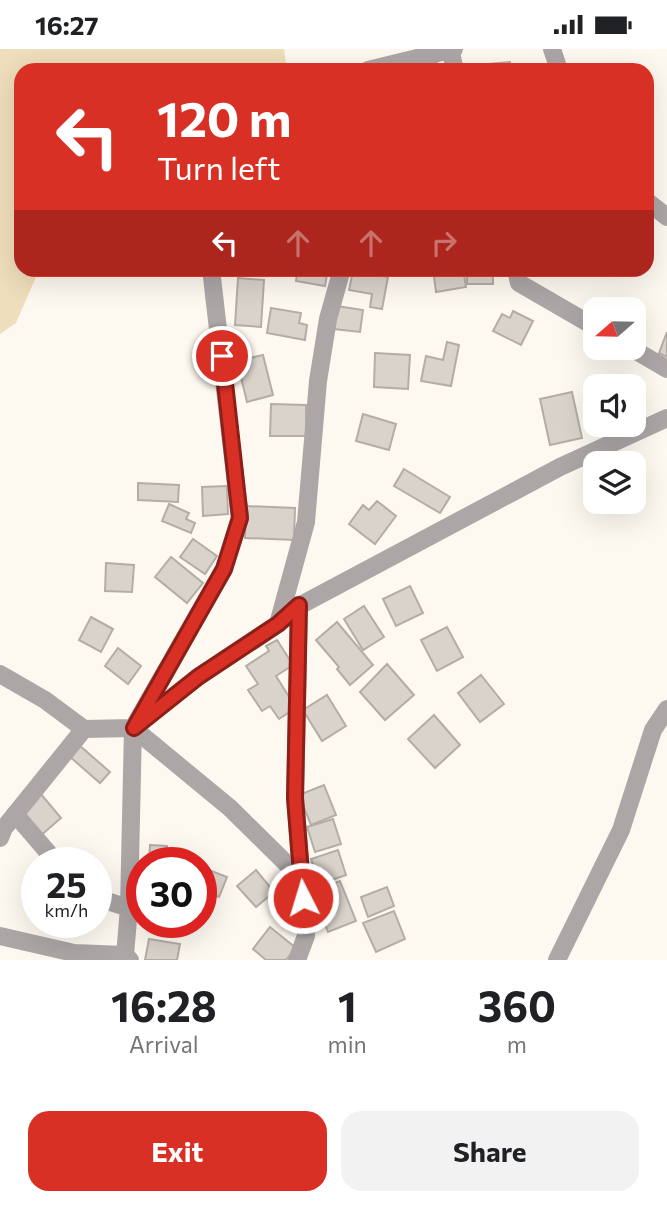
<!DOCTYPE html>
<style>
body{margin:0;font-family:Commissioner,sans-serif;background:#f2f2f2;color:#202124;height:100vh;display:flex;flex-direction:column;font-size:26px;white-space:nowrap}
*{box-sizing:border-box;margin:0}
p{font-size:23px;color:#757577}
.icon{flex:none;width:38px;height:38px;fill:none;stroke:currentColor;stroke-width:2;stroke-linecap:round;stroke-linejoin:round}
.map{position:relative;height:911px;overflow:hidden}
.panel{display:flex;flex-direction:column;background:#fff;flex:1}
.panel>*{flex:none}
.guide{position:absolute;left:14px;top:14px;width:640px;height:214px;border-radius:21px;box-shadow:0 7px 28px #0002;background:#d93025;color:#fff;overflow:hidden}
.needle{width:46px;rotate:250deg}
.controls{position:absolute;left:583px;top:248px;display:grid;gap:14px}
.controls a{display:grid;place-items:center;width:63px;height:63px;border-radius:14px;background:#fff;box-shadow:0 7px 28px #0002;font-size:35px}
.speed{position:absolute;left:21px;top:798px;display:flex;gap:14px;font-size:35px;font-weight:700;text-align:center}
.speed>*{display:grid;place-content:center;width:91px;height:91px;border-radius:50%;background:#fff;box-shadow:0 7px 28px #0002;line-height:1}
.speed small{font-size:18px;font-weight:400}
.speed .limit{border:10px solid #d22;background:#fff;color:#111}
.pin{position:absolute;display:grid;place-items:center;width:60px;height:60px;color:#fff;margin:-30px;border:4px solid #fff;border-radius:50%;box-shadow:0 2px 7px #0007}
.me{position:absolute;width:77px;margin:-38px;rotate:355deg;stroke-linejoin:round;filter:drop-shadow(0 0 5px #0008)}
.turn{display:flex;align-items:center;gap:24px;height:147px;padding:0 28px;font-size:32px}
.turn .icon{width:91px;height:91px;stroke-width:2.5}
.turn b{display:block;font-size:49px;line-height:60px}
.lanes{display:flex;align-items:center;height:66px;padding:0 28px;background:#0003;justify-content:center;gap:35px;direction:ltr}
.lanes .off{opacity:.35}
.eta{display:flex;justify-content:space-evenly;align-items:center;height:119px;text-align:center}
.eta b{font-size:42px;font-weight:700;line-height:49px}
.primary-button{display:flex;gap:14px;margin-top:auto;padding:14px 28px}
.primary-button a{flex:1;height:80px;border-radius:21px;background:#d93025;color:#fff;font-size:28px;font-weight:700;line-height:80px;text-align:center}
.primary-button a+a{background:#f2f2f2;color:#202124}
.status{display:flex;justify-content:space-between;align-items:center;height:49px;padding:0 35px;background:#fff;direction:ltr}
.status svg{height:19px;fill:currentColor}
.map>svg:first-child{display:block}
</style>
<div class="status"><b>16:27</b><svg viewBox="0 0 49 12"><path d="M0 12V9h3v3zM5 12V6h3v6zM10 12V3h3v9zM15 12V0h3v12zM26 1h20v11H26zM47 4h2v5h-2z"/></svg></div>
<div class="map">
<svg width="667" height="911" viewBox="0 0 667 911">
<rect width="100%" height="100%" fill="#fef9f0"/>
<polygon fill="#efdebb" points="0,0 284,0 287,21 21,21 21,220 39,221 16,274 0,285"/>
<g fill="#dad3cb" stroke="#b4ada6" stroke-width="2">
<polygon points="437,13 440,21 412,21"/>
<polygon points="510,13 510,21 479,21 478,16"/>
<polygon points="298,220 328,220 325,237 296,232"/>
<polygon points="433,220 463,220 466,238 436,243"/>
<rect x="467" y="220" width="26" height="15"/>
<polygon points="353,222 388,228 382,260 370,258 372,245 349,241"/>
<polygon points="238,229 264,231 261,278 235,276"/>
<polygon points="337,257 363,261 360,283 334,280"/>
<polygon points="271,259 301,264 299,274 307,276 305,291 267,284"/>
<polygon points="513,262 533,272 521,296 493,282 502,265 510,269"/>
<polygon points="667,283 667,308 659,304"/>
<polygon points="447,293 459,296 451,337 421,332 426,307 443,311"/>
<polygon points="375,304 410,306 408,340 374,338"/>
<polygon points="263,306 273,346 247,353 237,312"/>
<polygon points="572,343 582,389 550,396 540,350"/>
<polygon points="271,355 306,356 306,387 270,387"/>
<polygon points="363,365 396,375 389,401 356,392"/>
<polygon points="404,420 450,448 440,464 394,437"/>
<polygon points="138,434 179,436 178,453 138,451"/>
<polygon points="227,437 228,465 203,467 202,438"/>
<polygon points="377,452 396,467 375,495 349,475 363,456 369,461"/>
<polygon points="169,455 189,464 186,470 195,474 191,484 162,472"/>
<polygon points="246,457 295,459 294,491 245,489"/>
<polygon points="193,490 217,507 205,525 180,508"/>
<polygon points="171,508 203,534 187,554 155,528"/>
<polygon points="106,514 134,516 132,543 105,542"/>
<polygon points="410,537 423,564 396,577 383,550"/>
<polygon points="364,557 384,588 363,601 344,570"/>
<polygon points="91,568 113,580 101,603 79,591"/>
<polygon points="337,573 373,616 350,636 337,620 339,618 316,591"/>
<polygon points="447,578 463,608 437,622 421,591"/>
<polygon points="277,591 293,616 276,627 296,659 279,670 270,657 262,662 248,641 258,635 246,617 269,602 266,597"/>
<polygon points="118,599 141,617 128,635 105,617"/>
<polygon points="387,615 414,646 385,671 360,643"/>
<polygon points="481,626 504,655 480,673 458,644"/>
<polygon points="327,646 346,677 322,692 303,661"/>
<polygon points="434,666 460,696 435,719 408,690"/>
<polygon points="79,696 110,723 100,734 69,707"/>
<polygon points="324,736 336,766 311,776 299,746"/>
<polygon points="40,744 61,769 39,788 18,763"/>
<polygon points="333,770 341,795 315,803 307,778"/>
<polygon points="150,796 167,797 167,801 176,802 175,814 149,814"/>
<polygon points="338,801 346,826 320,835 311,810"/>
<polygon points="204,819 227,828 219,848 201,841"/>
<polygon points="256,821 274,843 256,858 237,837"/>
<polygon points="340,832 356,872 328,883 312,843"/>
<polygon points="387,838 394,857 368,868 361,848"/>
<polygon points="394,862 405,890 376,903 363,874"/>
<polygon points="159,873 184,873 181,886 157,881"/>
<polygon points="270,878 296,899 286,911 266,911 253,900"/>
<polygon points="149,890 180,895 177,911 145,911"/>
</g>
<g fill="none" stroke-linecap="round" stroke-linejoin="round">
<g stroke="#aca7a6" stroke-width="18">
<polyline points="450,0 455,21"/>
<polyline points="552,0 559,21"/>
<polyline points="368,21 454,0"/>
<polyline points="648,153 667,168"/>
<polyline points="516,220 519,234 595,278"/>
<polyline points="631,299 667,320"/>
<polyline points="278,575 306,473 318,332 328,270 342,220"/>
<polyline points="0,625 45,651 84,680 133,679 198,628 278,575 299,557 560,418 667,369"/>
<polyline points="133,679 230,759 301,829"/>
<polyline points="15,765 57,814"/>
<polyline points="0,789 4,779 84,680"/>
<polyline points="96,845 107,852 129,859"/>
<polyline points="0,887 74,904 125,906 130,911"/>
<polyline points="125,906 129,859 133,679 224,520 240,469 211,220"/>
<polyline points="297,911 306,887 295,749 299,557"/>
<polyline points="557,911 621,781 653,681 667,660"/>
</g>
</g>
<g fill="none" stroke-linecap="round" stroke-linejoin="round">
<g stroke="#8d1f18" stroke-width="18">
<polyline id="route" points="222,307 240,469 224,520 134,679 198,628 278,575 299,556 295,749 303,849"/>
</g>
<use href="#route" stroke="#d93025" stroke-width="12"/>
</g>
</svg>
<div class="controls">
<a><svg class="needle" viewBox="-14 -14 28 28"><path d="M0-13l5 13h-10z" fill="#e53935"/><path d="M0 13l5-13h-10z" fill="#757577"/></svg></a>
<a><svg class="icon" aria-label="sound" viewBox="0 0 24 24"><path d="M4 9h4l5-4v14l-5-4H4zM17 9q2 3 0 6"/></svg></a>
<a><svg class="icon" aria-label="layers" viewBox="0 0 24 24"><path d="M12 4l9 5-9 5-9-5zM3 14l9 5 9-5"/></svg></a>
</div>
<div class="speed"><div>25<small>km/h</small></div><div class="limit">30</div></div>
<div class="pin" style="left:222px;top:307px;background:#d93025"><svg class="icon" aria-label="arrive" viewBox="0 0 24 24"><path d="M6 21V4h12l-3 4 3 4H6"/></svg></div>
<svg class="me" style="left:303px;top:849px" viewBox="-20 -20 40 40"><circle r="17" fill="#d93025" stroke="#fff" stroke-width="3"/><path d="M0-11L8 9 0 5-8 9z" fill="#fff"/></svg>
<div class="guide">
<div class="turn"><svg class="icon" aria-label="left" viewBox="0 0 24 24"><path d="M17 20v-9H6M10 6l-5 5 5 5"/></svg><div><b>120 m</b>Turn left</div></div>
<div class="lanes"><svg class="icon" aria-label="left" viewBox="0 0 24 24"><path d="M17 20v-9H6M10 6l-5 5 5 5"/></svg><svg class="icon off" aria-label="ahead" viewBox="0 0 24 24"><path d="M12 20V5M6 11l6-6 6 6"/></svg><svg class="icon off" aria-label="ahead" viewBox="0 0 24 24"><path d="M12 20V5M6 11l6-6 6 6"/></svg><svg class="icon off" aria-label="right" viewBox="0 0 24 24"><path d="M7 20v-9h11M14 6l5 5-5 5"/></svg></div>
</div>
</div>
<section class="panel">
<div class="eta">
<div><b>16:28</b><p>Arrival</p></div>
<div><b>1</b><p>min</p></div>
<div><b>360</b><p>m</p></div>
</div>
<div class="primary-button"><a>Exit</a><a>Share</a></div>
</section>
